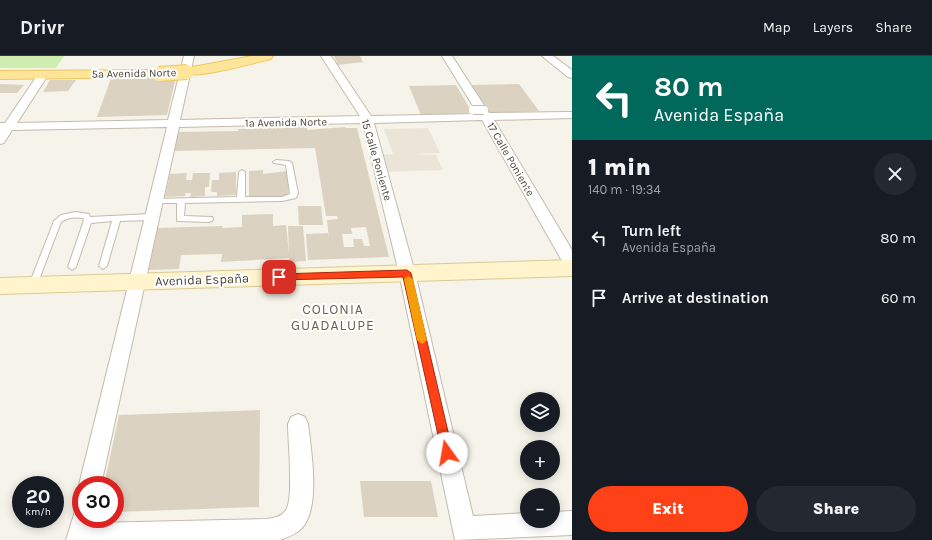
<!DOCTYPE html>
<meta charset="utf-8">
<style>
body{margin:0;font-family:Karla,sans-serif;background:#242831;color:#f1f3f6;height:100vh;display:flex;flex-direction:column;font-size:15px;white-space:nowrap}
*{box-sizing:border-box;margin:0}
p{font-size:13px;color:#9ea1a6}
.icon{flex:none;width:22px;height:22px;fill:none;stroke:currentColor;stroke-width:2;stroke-linecap:round;stroke-linejoin:round}
.map{position:relative;flex:1;overflow:hidden}
.drawer{display:flex;flex-direction:column;background:#171b24;width:360px}
.drawer>*{flex:none}
.hud{background:#00695c;color:#fff;overflow:hidden}
.fabs{position:absolute;left:520px;top:336px;display:grid;gap:8px}
.fabs a{display:grid;place-items:center;width:40px;height:40px;border-radius:50%;background:#171b24;box-shadow:0 2px 10px #0003;font-size:20px}
.speed{position:absolute;left:12px;top:420px;display:flex;gap:8px;font-size:20px;font-weight:700;text-align:center}
.speed>*{display:grid;place-content:center;width:52px;height:52px;border-radius:50%;background:#171b24;box-shadow:0 2px 10px #0003;line-height:1}
.speed small{font-size:10px;font-weight:400}
.speed .limit{border:6px solid #d22;background:#fff;color:#111}
.pin{position:absolute;display:grid;place-items:center;width:34px;height:34px;color:#fff;margin:-17px;border-radius:8px;box-shadow:0 2px 6px #0006}
.me{position:absolute;width:44px;margin:-22px;rotate:347deg;stroke-linejoin:round;filter:drop-shadow(0 0 3px #0008)}
.turn{display:flex;align-items:center;gap:14px;height:84px;padding:0 16px;font-size:18px}
.turn .icon{width:52px;height:52px;stroke-width:2.5}
.turn b{display:block;font-size:28px;line-height:34px}
.round{display:grid;place-items:center;flex:none;width:42px;height:42px;border-radius:21px;background:#242831}
.overview{display:flex;align-items:center;justify-content:space-between;height:68px;padding:0 16px}
h1{font-size:24px;font-weight:800;line-height:30px}
.primary-button{display:flex;gap:8px;margin-top:auto;padding:8px 16px}
.primary-button a{flex:1;height:46px;border-radius:24px;background:#ff4118;color:#fff;font-size:16px;font-weight:800;line-height:46px;text-align:center}
.primary-button a+a{background:#242831;color:#f1f3f6}
ul{padding:0;list-style:none}
li{display:flex;align-items:center;gap:12px;height:60px;padding:0 16px}
li div{flex:1}
li b{display:block;font-size:15px}
li em{font-style:normal}
header{display:flex;align-items:center;gap:24px;box-sizing:border-box;height:56px;padding:0 20px;background:#171b24;border-bottom:1px solid #363941}
header strong{font-size:19px}
nav{display:flex;gap:22px;margin-inline-start:auto;font-size:14px}
main{display:flex;flex:1;min-height:0}
.map>svg:first-child{display:block}
</style>
<header>
<strong>Drivr</strong>
<nav><a>Map</a><a>Layers</a><a>Share</a></nav>
</header>
<main>
<div class="map">
<svg width="572" height="484" viewBox="0 0 572 484">
<rect width="100%" height="100%" fill="#f6f3ea"/>
<polygon fill="#ebe5d8" points="428,72 440,97 412,98 436,99 443,114 385,116 379,99 393,98 384,73"/>
<polygon fill="#d0edb0" points="0,0 64,0 56,12 0,12"/>
<g fill="#dcd2c1" fill-rule="evenodd">
<polygon points="334,0 360,0 363,6 338,9"/>
<polygon points="176,21 167,59 97,61 111,22"/>
<polygon points="50,24 76,24 68,35 43,36"/>
<polygon points="0,28 24,29 17,37 0,37"/>
<polygon points="519,28 539,55 487,57 467,29"/>
<polygon points="456,29 470,53 469,57 421,59 409,30"/>
<path d="M286,71h21v3l38,-3 1,1h11l32,129 -81,3 -2,-26 22,-1 1,7 -2,-20 11,-1 -1,-3h-11l-11,-68 -141,3 4,-19 60,-1v-2l48,-1zM366,171l4,19h-6l-2,-7h-9l1,8h-10l-2,-13h10l-1,-6z"/>
<polygon points="263,114 263,118 287,115 289,140 249,141 249,115"/>
<polygon points="236,116 236,139 217,140 217,136 211,136 212,124 219,124 219,117"/>
<polygon points="187,117 186,124 192,124 193,117 210,117 209,131 205,131 205,140 190,141 191,137 185,137 185,140 165,141 170,118"/>
<polygon points="298,150 321,150 323,169 299,169"/>
<polygon points="273,158 273,170 286,169 289,198 288,170 303,170 306,205 290,206 289,202 221,206 222,198 181,199 179,213 149,214 157,172 223,170 222,172 242,171 242,159"/>
<polygon points="260,354 259,451 115,456 115,429 104,429 119,359"/>
<polygon points="360,425 431,425 438,461 364,461"/>
</g>
<g fill="none" stroke-linecap="round" stroke-linejoin="round">
<g stroke="#c3bbac" stroke-width="2">
<g id="service">
<polygon points="276,104 289,105 292,107 298,137 296,142 282,145 185,147 184,160 212,161 213,163 212,165 209,166 177,165 177,147 155,147 151,145 155,143 237,141 239,116 242,114 245,116 245,141 282,141 290,138 286,109 274,107 273,106"/>
<path d="M75,156l14,2 1,3 61,-3 4,3 -4,3 -31,1 -13,45 -4,3 -4,-3 13,-45 -21,2 -15,44 -4,3 -4,-3 16,-47 -1,-2c-8,-1 -15,-1 -22,4l-24,63 -1,2h-6l-1,-2 25,-64 7,-6z"/>
</g>
</g>
<g stroke="#c3bbac" stroke-width="2">
<g id="minor">
<polygon points="184,0 194,0 180,64 360,60 321,0 331,0 371,60 478,58 442,0 452,0 489,57 572,56 572,62 494,64 572,194 572,214 566,212 482,64 374,67 415,217 473,460 527,457 527,465 553,465 553,456 572,455 572,479 455,484 399,217 363,67 179,71 101,429 81,429 81,435 79,429 167,71 12,74 4,87 0,88 0,67 5,67 39,17 43,16 48,19 17,67 168,64"/>
<polygon points="542,0 553,0 572,14 572,22 568,21"/>
<path d="M298,358l7,3 3,7c3,26 13,83 -6,104 -6,6 -14,9 -22,12h-214l9,-29 6,-3v11h14l-1,4 173,-4c7,-1 14,-2 19,-9 8,-11 2,-70 2,-86l3,-7z"/>
</g>
</g>
<g stroke="#dac996" stroke-width="2">
<polygon id="secondary" points="572,204 572,220 0,238 0,222"/>
</g>
<g stroke="#eec760" stroke-width="2">
<g id="primary">
<path d="M252,0h21l-2,3c-13,3 -84,23 -91,13l7,-4z"/>
<polygon points="159,14 166,18 164,21 0,23 0,15"/>
</g>
</g>
<use href="#service" fill="#fff" fill-rule="evenodd"/>
<use href="#minor" fill="#fff" fill-rule="evenodd"/>
<use href="#secondary" fill="#fff4cb" fill-rule="evenodd"/>
<use href="#primary" fill="#ffe59a" fill-rule="evenodd"/>
<g stroke="#c3bbac" stroke-width="10" stroke-linecap="butt">
<polyline id="pedestrian-bridge" points="473,54 484,54"/>
</g>
<g stroke="#eec760" stroke-width="16" stroke-linecap="butt">
<polyline id="primary-bridge" points="159,18 187,16"/>
</g>
<use href="#pedestrian-bridge" stroke="#fff" stroke-width="8"/>
<use href="#primary-bridge" stroke="#ffe59a" stroke-width="14"/>
</g>
<polygon fill="#ff4118" stroke="#a62a10" points="407,214 411,217 453,397 452,401 447,403 443,401 442,397 403,221 279,224 275,221 279,218"/>
<polygon fill="#f59e0b" points="408,220 413,223 427,284 422,288 417,284 404,223"/>
<g text-anchor="middle" stroke-width="4" stroke-linejoin="round" paint-order="stroke">
<g font-size="11" fill="#4b4437" stroke="#fff">
<text transform="translate(134 17) rotate(-1)" y="4">5a Avenida Norte</text>
<text transform="translate(286 66) rotate(-1)" y="4">1a Avenida Norte</text>
<text transform="translate(511 103) rotate(60)" y="4">17 Calle Poniente</text>
<text transform="translate(377 104) rotate(74)" y="4">15 Calle Poniente</text>
</g>
<g font-size="13" fill="#4b4437" stroke="#fff">
<text transform="translate(202 223) rotate(-2)" y="5">Avenida España</text>
</g>
<g font-size="14" letter-spacing="1" fill="#6f624d" stroke="#fff">
<text x="333" y="258">COLONIA<tspan x="333" dy="16">GUADALUPE</tspan></text>
</g>
</g>
</svg>
<div class="fabs">
<a><svg class="icon" aria-label="layers" viewBox="0 0 24 24"><path d="M12 4l9 5-9 5-9-5zM3 14l9 5 9-5"/></svg></a>
<a>+</a>
<a>−</a>
</div>
<div class="speed"><div>20<small>km/h</small></div><div class="limit">30</div></div>
<div class="pin" style="left:279px;top:221px;background:#d93025"><svg class="icon" aria-label="arrive" viewBox="0 0 24 24"><path d="M6 21V4h12l-3 4 3 4H6"/></svg></div>
<svg class="me" style="left:447px;top:397px" viewBox="-20 -20 40 40"><circle r="19" fill="#fff"/><path d="M0-13L10 11 0 6-10 11z" fill="#ff4118"/></svg>
</div>
<section class="drawer">
<div class="hud">
<div class="turn"><svg class="icon" aria-label="left" viewBox="0 0 24 24"><path d="M17 20v-9H6M10 6l-5 5 5 5"/></svg><div><b>80 m</b>Avenida España</div></div>
</div>
<div class="overview"><div><h1>1 min</h1><p>140 m · 19:34</p></div><a class="round"><svg class="icon" aria-label="close" viewBox="0 0 24 24"><path d="M6 6l12 12M18 6L6 18"/></svg></a></div>
<ul>
<li><svg class="icon" aria-label="left" viewBox="0 0 24 24"><path d="M17 20v-9H6M10 6l-5 5 5 5"/></svg><div><b>Turn left</b><p>Avenida España</p></div><em>80 m</em></li>
<li><svg class="icon" aria-label="arrive" viewBox="0 0 24 24"><path d="M6 21V4h12l-3 4 3 4H6"/></svg><div><b>Arrive at destination</b></div><em>60 m</em></li>
</ul>
<div class="primary-button"><a>Exit</a><a>Share</a></div>
</section>
</main>
